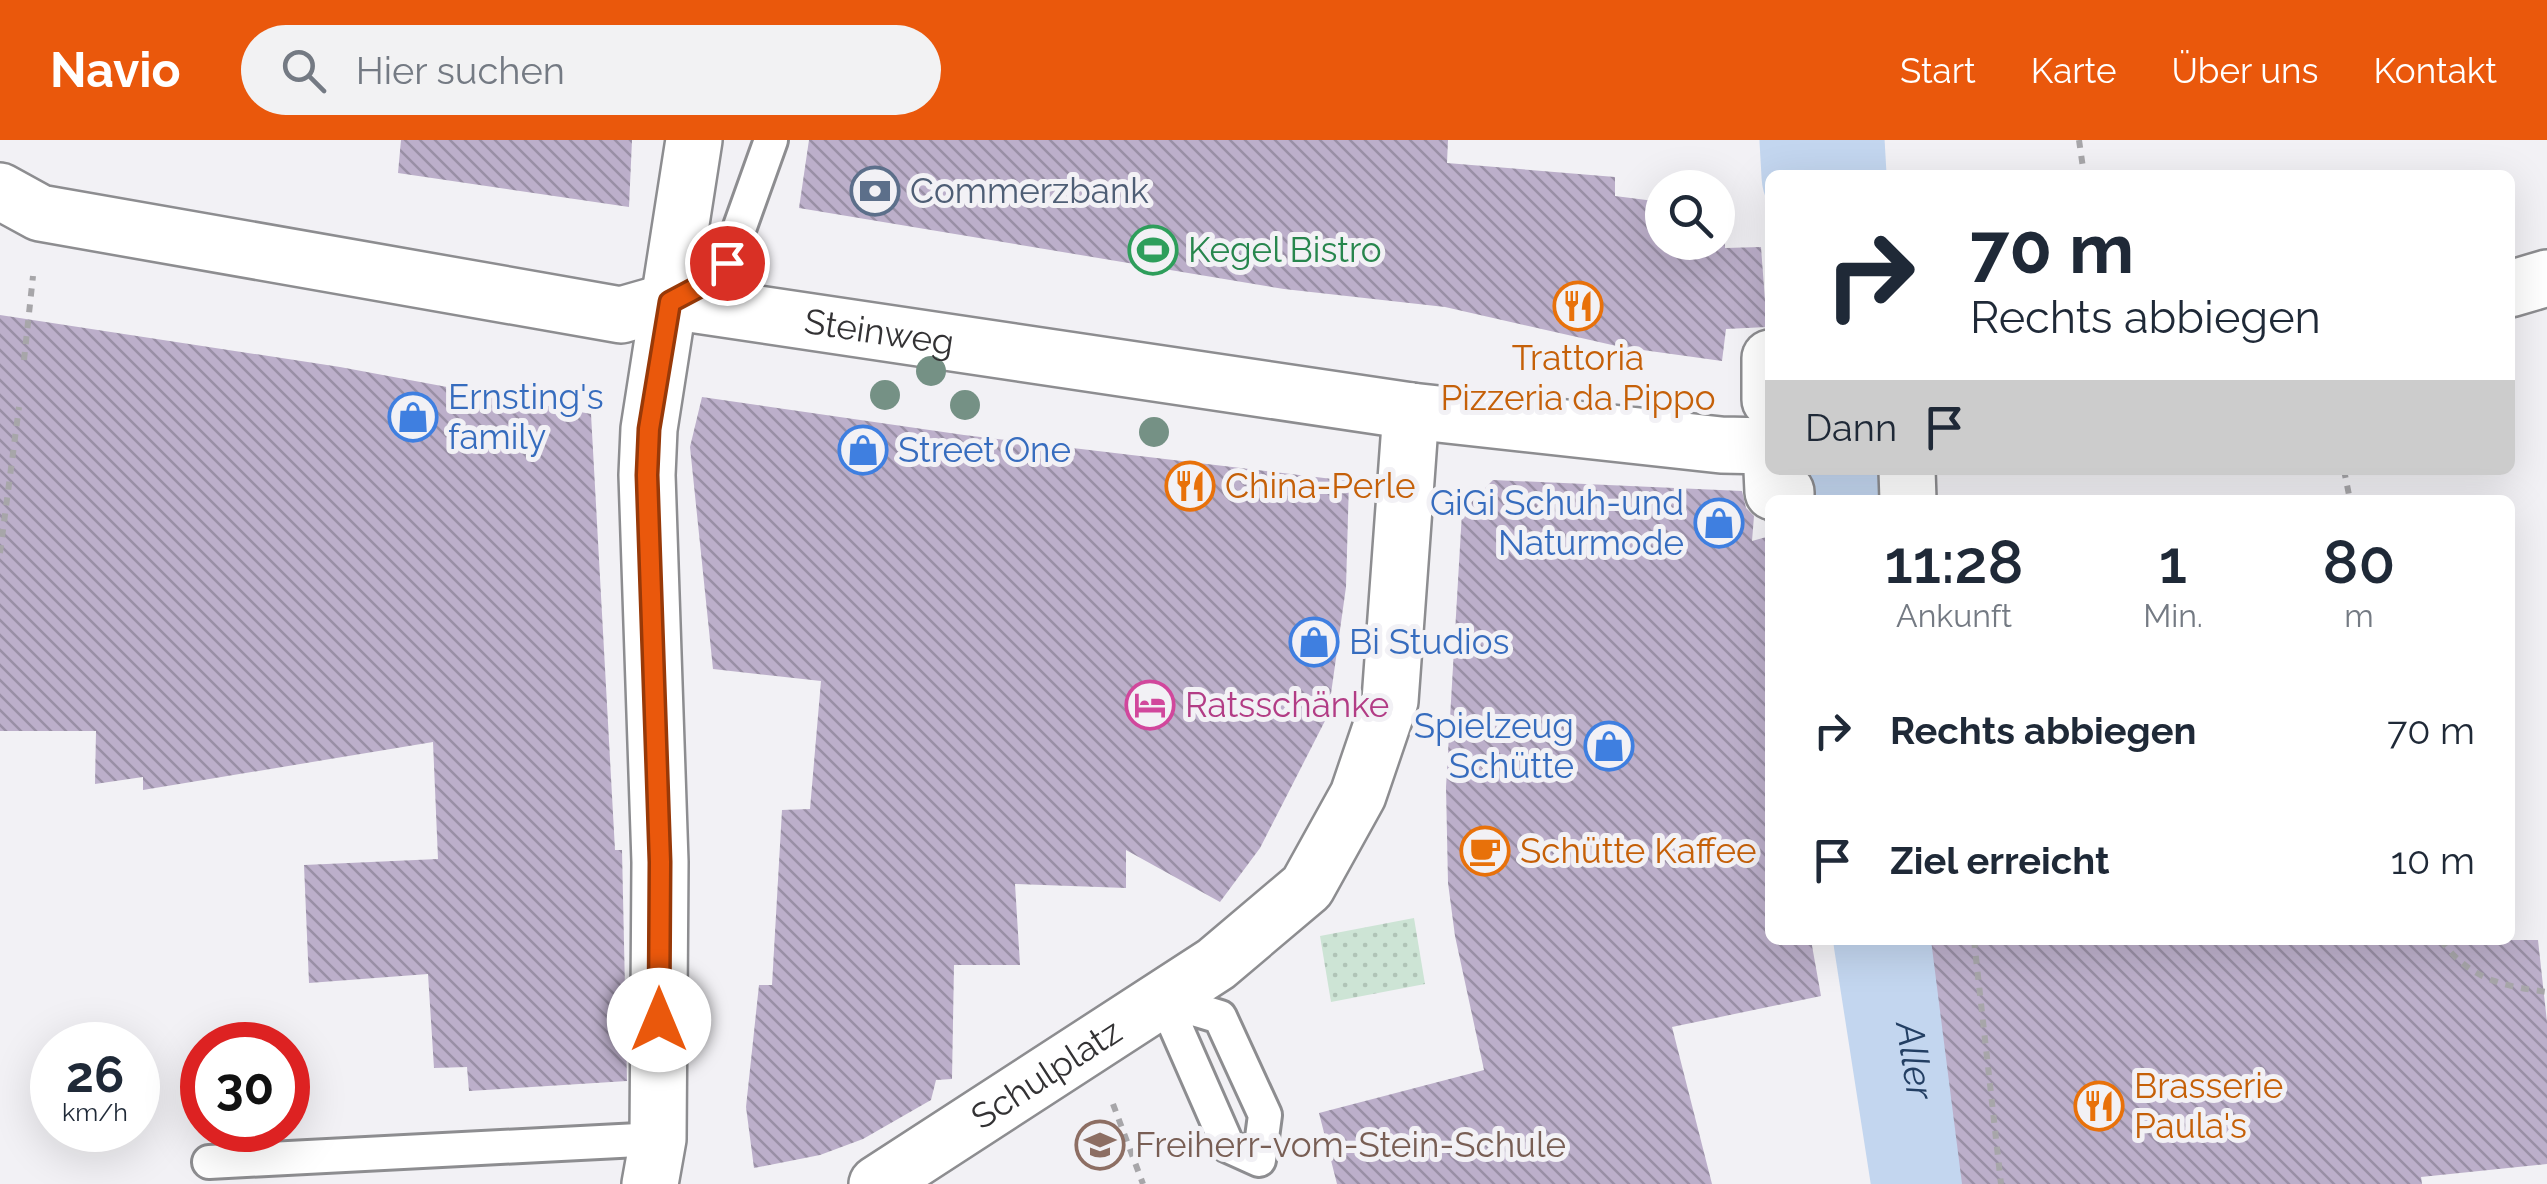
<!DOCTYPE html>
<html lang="de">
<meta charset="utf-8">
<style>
body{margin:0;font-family:Raleway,sans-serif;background:#f2f2f3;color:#1f2937;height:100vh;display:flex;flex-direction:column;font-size:38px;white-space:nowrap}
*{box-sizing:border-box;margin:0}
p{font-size:32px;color:#747a83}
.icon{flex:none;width:55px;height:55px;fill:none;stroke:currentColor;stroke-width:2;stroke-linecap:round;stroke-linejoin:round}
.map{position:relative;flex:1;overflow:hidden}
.sheet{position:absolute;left:1765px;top:355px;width:750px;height:450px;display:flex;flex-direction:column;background:#fff;border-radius:15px;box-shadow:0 10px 40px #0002}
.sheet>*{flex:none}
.guide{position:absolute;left:1765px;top:30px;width:750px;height:305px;border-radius:15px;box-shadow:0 10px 40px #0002;background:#fff;color:#1f2937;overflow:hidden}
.tools{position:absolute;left:1645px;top:30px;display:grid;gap:20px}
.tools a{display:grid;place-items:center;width:90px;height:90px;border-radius:50%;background:#fff;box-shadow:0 10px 40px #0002;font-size:50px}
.speed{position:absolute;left:30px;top:882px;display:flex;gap:20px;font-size:50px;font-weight:700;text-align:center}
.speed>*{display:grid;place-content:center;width:130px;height:130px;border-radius:50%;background:#fff;box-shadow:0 10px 40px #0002;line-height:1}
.speed small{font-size:25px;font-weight:400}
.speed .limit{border:15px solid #d22;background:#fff;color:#111}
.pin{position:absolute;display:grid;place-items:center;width:85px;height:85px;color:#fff;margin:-42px;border:5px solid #fff;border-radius:50%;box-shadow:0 2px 10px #0007}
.me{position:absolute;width:110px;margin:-55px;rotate:0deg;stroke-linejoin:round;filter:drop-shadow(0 0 8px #0008)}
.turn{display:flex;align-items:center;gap:35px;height:210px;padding:0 40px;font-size:45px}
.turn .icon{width:130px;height:130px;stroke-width:2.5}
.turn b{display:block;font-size:70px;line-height:85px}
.then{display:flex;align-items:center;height:95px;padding:0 40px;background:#0003;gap:20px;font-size:38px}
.eta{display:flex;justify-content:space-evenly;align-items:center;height:170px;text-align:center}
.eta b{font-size:60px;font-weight:600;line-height:70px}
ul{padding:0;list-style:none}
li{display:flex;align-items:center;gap:30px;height:130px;padding:0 40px}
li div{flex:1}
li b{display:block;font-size:38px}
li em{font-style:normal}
header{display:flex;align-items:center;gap:60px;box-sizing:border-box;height:140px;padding:0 50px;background:#ea580c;color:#fff}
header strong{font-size:48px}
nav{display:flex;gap:55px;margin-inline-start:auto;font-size:35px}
.search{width:700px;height:90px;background:#f2f2f3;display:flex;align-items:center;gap:25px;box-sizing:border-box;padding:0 35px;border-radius:55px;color:#747a83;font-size:38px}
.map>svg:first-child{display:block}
</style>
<header>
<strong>Navio</strong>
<div class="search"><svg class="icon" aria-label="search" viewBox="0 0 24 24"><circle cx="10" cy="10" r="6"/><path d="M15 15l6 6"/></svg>Hier suchen</div>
<nav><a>Start</a><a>Karte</a><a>Über uns</a><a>Kontakt</a></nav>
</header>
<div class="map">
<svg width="2547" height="1044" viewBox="0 0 2547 1044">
<defs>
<pattern id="grass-dots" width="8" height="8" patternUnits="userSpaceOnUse" patternTransform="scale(2.5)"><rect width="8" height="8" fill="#cde4d5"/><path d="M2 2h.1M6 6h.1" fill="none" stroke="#b0c4b7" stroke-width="1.8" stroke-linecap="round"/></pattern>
<pattern id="building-back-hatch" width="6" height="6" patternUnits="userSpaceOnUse" patternTransform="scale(2.5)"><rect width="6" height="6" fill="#bcafca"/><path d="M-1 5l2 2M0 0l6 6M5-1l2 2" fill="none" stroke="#998fa5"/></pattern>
</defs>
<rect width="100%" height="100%" fill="#f2f1f5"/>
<polygon fill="url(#grass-dots)" points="1414,778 1425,844 1331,862 1320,796"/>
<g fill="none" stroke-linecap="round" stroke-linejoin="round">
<g stroke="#c3d6ef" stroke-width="125">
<polyline points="1822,0 1824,35"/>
<polyline points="1834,330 1834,360"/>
<path id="s1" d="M1896,800l38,244"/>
</g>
</g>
<g fill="url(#building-back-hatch)">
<polygon points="401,0 632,0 629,67 398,33"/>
<polygon points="809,0 1448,0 1447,23 1615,37 1615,56 1662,62 1662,102 1718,102 1718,63 1723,63 1725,108 1761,107 1767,187 1726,189 1722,221 1621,207 1445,167 1284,149 799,68"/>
<polygon points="0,175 340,227 591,274 615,710 622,710 627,941 469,951 467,927 434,928 428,834 309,843 304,725 438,719 433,602 143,650 143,637 95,644 96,591 0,591"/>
<polygon points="702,257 964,295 1349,341 1346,447 1328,575 1260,708 1220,762 1126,710 1126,748 1015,744 1020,825 954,825 952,939 936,940 931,960 863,999 820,1015 754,1028 746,967 759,845 772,845 782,670 810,669 821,541 713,529 690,307"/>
<polygon points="1493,340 1742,351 1746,368 1754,376 1752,401 1770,396 1770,800 1811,800 1821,856 1672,887 1712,1044 1337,1044 1319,973 1484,930 1455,796 1448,743 1446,647 1462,372"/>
<polygon points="1931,800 2538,800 2547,882 2547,1024 2421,1037 2422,1044 1962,1044"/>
</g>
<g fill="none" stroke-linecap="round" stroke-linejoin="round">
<g stroke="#8d8d90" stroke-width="38">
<g id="lane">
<polyline points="674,159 704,144 727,123 771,0"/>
<polygon points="1164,860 1220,877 1265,975 1259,1020 1228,1006"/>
<polyline points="209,1022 658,999"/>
</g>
</g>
<g stroke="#8d8d90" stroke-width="60">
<g id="street">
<path id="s2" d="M0,51l40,22 581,102 49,-14 741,110 310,34 49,1"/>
<polyline points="2510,149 2547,138"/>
<polyline points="1770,218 1770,260"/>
<polyline points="1772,330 1773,352 1786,352 1786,360"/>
<polyline points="1907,330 1908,360"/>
<polyline points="650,1044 658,999 660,722 647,335 649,289 694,0"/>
<path id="s3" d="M877,1044l339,-220 91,-77 51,-92 32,-94 21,-290"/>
</g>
</g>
<g stroke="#a7a6a9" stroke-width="6" stroke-dasharray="8 8" stroke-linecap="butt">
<polyline points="2079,0 2084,35"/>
<polyline points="24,220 33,136"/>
<polyline points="2344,330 2350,360"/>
<polyline points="0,413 19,267"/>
<polyline points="1974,800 2001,1044"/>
<path d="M2441,800c28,39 61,46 106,52"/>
<polyline points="1113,964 1143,1044"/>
</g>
<use href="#lane" stroke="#fff" stroke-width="32"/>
<use href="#street" stroke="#fff" stroke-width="55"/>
</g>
<g fill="#759185">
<circle cx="931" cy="231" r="15"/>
<circle cx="885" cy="255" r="15"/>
<circle cx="965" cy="265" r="15"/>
<circle cx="1154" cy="292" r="15"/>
</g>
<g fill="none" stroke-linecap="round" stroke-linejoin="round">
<g stroke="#983908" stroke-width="25">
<polyline id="route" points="659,880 660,722 647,335 649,289 670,162 704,144 727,123"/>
</g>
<use href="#route" stroke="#ea580c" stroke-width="18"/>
</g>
<defs>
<g id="bank-ring" transform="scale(2.5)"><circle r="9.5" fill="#f2f1f5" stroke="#5c6f8a" stroke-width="1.5"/><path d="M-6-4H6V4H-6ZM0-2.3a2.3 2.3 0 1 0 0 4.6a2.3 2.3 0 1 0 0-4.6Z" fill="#5c6f8a"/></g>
<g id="stadium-ring" transform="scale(2.5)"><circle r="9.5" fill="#f2f1f5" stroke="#2e9e5b" stroke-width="1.5"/><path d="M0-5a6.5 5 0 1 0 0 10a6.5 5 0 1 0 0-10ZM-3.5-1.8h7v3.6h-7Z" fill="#2e9e5b"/></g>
<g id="restaurant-ring" transform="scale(2.5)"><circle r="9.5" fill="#f2f1f5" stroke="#e8710a" stroke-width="1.5"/><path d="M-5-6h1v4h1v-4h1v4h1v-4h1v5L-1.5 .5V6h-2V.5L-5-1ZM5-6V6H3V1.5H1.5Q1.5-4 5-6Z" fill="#e8710a"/></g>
<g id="shop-ring" transform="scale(2.5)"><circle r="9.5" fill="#f2f1f5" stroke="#3f7fe0" stroke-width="1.5"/><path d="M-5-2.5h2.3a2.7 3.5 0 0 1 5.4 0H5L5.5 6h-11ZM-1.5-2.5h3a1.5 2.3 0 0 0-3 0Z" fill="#3f7fe0"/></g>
<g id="hotel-ring" transform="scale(2.5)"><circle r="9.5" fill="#f2f1f5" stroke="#d1479c" stroke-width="1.5"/><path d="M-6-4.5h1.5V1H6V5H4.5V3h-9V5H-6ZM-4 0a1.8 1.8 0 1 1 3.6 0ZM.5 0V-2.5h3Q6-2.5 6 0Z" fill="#d1479c"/></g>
<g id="cafe-ring" transform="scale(2.5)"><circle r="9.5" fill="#f2f1f5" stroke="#e8710a" stroke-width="1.5"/><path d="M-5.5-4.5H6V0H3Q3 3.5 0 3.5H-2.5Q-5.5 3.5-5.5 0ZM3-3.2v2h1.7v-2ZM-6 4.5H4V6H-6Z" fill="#e8710a"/></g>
<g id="school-ring" transform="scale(2.5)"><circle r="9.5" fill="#f2f1f5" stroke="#8d6e63" stroke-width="1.5"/><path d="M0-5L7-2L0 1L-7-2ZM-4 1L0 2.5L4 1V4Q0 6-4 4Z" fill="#8d6e63"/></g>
</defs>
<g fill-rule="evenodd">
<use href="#bank-ring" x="875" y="51"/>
<use href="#stadium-ring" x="1153" y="110"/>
<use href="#restaurant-ring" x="1578" y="166"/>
<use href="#shop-ring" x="413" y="277"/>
<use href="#shop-ring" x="863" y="310"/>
<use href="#restaurant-ring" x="1190" y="346"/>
<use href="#shop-ring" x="1719" y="383"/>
<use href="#shop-ring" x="1314" y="502"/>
<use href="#hotel-ring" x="1150" y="565"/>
<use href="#shop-ring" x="1609" y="606"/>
<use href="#cafe-ring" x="1485" y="711"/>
<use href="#restaurant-ring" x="2099" y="966"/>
<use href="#school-ring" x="1100" y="1005"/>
</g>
<g text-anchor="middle" stroke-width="10" stroke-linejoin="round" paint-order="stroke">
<g font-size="35" fill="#4e5e75" stroke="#f2f1f5" text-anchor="start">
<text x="910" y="63">Commerzbank</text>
</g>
<g font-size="35" fill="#27864d" stroke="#f2f1f5" text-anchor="start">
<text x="1188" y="122">Kegel Bistro</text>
</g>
<g font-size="35" fill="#333234" stroke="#f2f1f5">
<text dy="12" stroke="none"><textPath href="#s2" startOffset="898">Steinweg</textPath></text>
<text dy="12" stroke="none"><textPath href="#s3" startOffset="202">Schulplatz</textPath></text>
</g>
<g font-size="35" fill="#c56008" stroke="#f2f1f5" text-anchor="start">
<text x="1578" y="230" text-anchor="middle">Trattoria<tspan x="1578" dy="40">Pizzeria da Pippo</tspan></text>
<text x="1225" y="358">China-Perle</text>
<text x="1520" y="723">Schütte Kaffee</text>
<text x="2134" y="958">Brasserie<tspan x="2134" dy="40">Paula's</tspan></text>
</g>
<g font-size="35" fill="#366cbe" stroke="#f2f1f5" text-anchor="start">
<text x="448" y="269">Ernsting's<tspan x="448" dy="40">family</tspan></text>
<text x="898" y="322">Street One</text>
<text x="1684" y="375" text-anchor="end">GiGi Schuh-und<tspan x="1684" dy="40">Naturmode</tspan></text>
<text x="1349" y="514">Bi Studios</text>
<text x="1574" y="598" text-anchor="end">Spielzeug<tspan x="1574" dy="40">Schütte</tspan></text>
</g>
<g font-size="35" fill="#b23c85" stroke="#f2f1f5" text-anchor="start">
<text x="1185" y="577">Ratsschänke</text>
</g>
<g font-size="35" fill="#785e54" stroke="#f2f1f5" text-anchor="start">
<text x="1135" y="1017">Freiherr-vom-Stein-Schule</text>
</g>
<g font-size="38" font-style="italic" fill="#233f63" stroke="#f2f1f5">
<text dy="13" stroke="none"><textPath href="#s1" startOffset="122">Aller</textPath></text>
</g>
</g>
</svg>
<div class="tools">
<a><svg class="icon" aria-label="search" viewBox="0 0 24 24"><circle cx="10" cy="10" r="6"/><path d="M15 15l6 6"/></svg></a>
</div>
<div class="speed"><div>26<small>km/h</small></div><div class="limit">30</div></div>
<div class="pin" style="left:727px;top:123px;background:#d93025"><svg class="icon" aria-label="arrive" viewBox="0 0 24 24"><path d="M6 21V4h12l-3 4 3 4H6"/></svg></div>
<svg class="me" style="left:659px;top:880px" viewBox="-20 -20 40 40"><circle r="19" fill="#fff"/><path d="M0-13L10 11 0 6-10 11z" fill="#ea580c"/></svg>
<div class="guide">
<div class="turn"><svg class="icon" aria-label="right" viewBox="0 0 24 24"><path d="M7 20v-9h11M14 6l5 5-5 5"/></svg><div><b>70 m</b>Rechts abbiegen</div></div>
<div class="then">Dann<svg class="icon" aria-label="arrive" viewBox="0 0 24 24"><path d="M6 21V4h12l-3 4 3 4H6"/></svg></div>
</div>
<section class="sheet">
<div class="eta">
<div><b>11:28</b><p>Ankunft</p></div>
<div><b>1</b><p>Min.</p></div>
<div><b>80</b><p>m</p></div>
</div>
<ul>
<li><svg class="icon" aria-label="right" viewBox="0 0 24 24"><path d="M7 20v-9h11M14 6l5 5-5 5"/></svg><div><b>Rechts abbiegen</b></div><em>70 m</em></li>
<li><svg class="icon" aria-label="arrive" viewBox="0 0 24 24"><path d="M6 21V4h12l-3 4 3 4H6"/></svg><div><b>Ziel erreicht</b></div><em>10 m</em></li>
</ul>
</section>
</div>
